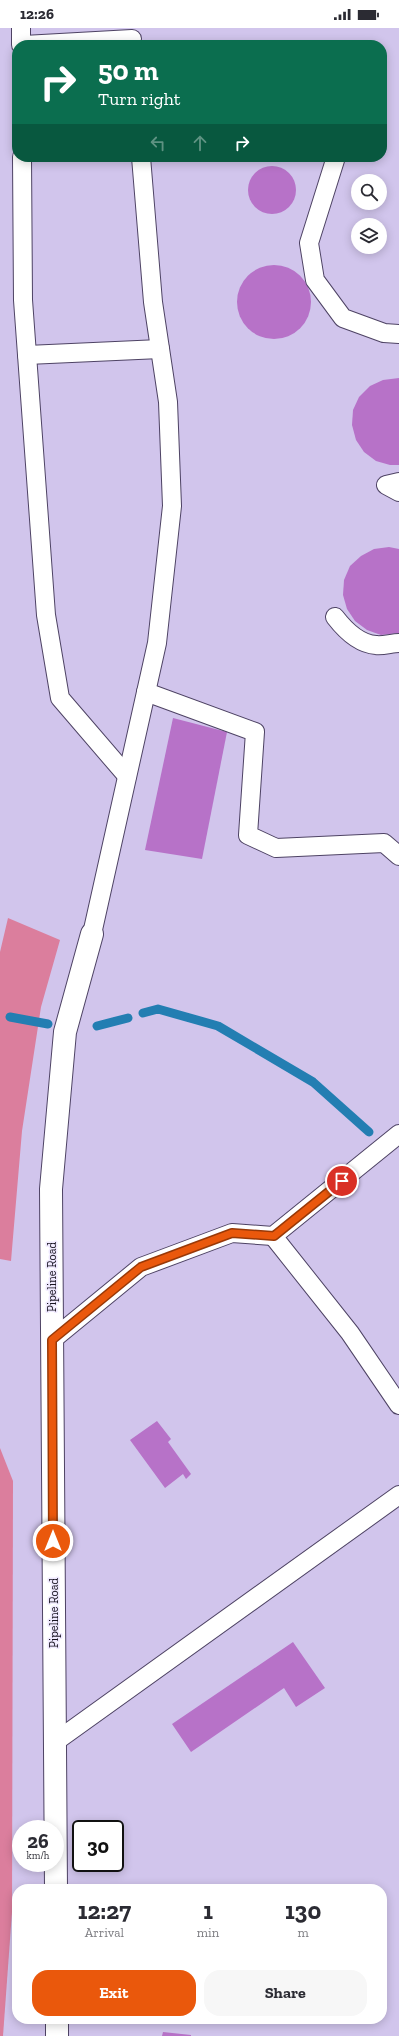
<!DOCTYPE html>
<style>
body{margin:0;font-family:"Zilla Slab",serif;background:#f7f7f7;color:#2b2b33;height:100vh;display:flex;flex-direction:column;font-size:15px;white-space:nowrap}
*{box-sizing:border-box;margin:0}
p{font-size:13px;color:#7c7c81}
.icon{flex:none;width:22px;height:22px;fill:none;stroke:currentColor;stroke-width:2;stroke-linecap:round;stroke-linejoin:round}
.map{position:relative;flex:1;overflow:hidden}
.side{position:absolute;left:12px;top:1856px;width:375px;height:140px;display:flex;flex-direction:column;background:#fff;border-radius:16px;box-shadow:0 2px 10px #0003}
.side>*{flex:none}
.hud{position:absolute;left:12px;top:12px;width:375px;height:122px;border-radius:16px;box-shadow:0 2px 10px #0003;background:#0b6e4f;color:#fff;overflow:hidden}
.fabs{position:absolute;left:351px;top:146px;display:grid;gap:8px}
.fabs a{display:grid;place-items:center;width:36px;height:36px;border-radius:50%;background:#fff;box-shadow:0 2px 10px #0003;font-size:20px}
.speed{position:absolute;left:12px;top:1792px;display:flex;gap:8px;font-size:20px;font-weight:700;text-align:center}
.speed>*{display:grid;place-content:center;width:52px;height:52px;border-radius:50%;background:#fff;box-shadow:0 2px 10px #0003;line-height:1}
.speed small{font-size:10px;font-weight:400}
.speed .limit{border:2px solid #111;border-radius:6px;background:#fff;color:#111}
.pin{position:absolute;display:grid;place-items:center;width:34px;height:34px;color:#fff;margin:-17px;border:2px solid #fff;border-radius:50%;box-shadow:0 1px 4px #0007}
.me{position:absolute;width:44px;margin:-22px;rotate:0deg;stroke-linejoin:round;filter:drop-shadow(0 0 3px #0008)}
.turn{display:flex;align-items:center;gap:14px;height:84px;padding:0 20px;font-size:18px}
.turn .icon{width:52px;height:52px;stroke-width:2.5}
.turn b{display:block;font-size:28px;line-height:34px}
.lanes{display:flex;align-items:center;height:38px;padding:0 20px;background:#0003;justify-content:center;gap:20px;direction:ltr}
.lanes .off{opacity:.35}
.eta{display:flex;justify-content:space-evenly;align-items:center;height:68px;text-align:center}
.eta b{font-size:24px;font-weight:700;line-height:28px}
.cta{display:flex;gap:8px;margin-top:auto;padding:8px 20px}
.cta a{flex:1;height:46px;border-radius:16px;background:#ea580c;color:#fff;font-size:16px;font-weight:700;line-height:46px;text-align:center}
.cta a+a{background:#f7f7f7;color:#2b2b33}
.status{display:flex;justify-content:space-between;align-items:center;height:28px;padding:0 20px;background:#fff;direction:ltr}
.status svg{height:11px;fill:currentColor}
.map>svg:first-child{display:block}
</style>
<div class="status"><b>12:26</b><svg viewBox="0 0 49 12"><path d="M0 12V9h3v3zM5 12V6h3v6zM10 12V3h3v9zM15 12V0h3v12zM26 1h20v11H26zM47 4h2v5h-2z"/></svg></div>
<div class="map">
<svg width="399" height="2008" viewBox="0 0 399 2008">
<rect width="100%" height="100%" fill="#d1c5ec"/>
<g fill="#db7e9d">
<polygon points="8,890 60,912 41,979 22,1103 11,1233 0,1231 0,924"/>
<polygon points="0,1420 13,1453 12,1884 3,2008 0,2008"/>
</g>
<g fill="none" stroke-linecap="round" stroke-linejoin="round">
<g stroke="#237eb2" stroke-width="9">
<polyline points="143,985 158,981 218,998 313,1054 369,1104"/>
<polyline points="10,989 48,996"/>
<polyline points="97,998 128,990"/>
</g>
</g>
<g fill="#b772c8">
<circle cx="272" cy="162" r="24"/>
<circle cx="274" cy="274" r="37"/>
<polygon points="399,350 399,437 390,437 376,433 364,424 356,412 352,397 353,382 359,369 370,358 383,352"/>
<polygon points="389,519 399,521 399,605 381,607 367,602 355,593 347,581 343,567 344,552 350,538 361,528 374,521"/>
<polygon points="173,690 227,704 202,831 145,822"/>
<polygon points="157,1393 171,1411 168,1414 191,1446 186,1451 183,1446 165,1460 130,1412"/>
<polygon points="293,1614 325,1660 296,1679 284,1660 191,1724 172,1696"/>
<polygon points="163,2004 191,2007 191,2008 162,2008"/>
</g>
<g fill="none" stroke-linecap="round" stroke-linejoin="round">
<g stroke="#4e4364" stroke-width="20">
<g id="lane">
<polyline points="21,0 21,17"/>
<polyline points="24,17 132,11"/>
<polyline points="22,129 23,272 46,587 60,670 127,748"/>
<polyline points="336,129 309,215 315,252 343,290 384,305 399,306"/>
<polyline points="27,327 160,321"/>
<polyline points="399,454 386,457 399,464"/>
<path d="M335,589c10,13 24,27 41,28 7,1 16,-2 23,-2"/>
<polyline points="146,664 255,704 248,807 276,820 384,815 399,828"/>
<polyline points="92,906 157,615 172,478 168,374 153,274 141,129"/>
<polyline points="273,1208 350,1305 399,1377"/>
<polyline points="52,1312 141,1239 232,1205 273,1208 399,1106"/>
<polyline points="55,1714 399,1467"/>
</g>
</g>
<g stroke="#4e4364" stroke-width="24">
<g id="street">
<polyline points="56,1861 51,1161 65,1004 92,906"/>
<polyline points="57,1991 57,2008"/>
</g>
</g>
<use href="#lane" stroke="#fff" stroke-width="18"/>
<use href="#street" stroke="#fff" stroke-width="22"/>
</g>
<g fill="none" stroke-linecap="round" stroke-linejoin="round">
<g stroke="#983908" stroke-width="10">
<polyline id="route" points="53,1513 52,1312 141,1239 232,1205 274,1208 342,1153"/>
</g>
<use href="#route" stroke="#ea580c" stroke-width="7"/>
</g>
<g text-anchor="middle" stroke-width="3" stroke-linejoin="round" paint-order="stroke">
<g font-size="12" fill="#171320" stroke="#efe9fe">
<text transform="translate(52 1249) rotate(-90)" y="4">Pipeline Road</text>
<text transform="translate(54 1585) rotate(-90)" y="4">Pipeline Road</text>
</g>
</g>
</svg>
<div class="fabs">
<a><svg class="icon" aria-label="search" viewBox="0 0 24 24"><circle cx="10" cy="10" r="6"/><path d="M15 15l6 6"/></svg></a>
<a><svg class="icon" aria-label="layers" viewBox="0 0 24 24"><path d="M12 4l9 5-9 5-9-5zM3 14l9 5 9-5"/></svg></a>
</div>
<div class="speed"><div>26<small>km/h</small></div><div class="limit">30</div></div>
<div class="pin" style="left:342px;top:1153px;background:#d93025"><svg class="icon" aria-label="arrive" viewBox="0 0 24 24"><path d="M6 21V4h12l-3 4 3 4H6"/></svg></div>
<svg class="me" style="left:53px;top:1513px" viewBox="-20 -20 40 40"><circle r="17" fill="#ea580c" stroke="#fff" stroke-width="3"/><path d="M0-11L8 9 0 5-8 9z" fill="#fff"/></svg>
<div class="hud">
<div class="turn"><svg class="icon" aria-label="right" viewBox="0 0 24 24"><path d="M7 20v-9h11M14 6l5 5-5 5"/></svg><div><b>50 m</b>Turn right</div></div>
<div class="lanes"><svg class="icon off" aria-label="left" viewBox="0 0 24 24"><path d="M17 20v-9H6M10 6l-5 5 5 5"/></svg><svg class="icon off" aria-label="ahead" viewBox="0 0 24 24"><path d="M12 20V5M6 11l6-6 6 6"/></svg><svg class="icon" aria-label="right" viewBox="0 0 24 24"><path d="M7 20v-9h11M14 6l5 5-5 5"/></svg></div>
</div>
<section class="side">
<div class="eta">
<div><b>12:27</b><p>Arrival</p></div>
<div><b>1</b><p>min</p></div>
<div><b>130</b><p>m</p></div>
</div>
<div class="cta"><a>Exit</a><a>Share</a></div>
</section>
</div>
